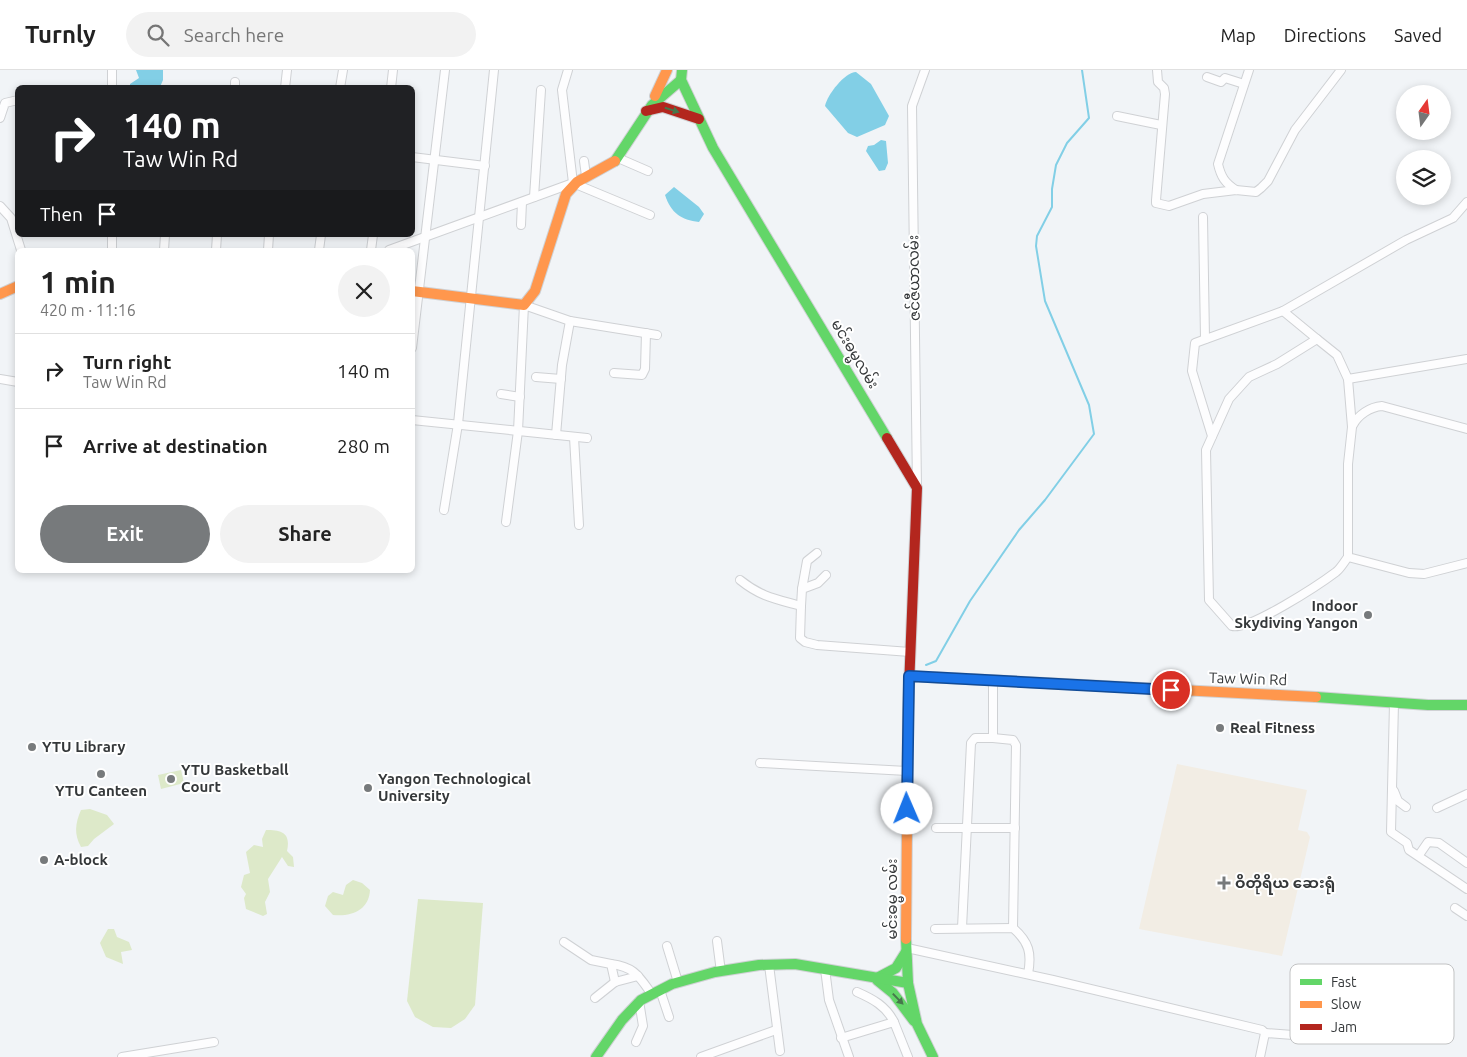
<!DOCTYPE html>
<meta charset="utf-8">
<style>
body{margin:0;font-family:Ubuntu,"Noto Sans Myanmar",sans-serif;background:#f2f2f2;color:#222;height:100vh;display:flex;flex-direction:column;font-size:19px;white-space:nowrap}
*{box-sizing:border-box;margin:0}
p{font-size:16px;color:#767676}
.icon{flex:none;width:28px;height:28px;fill:none;stroke:currentColor;stroke-width:2;stroke-linecap:round;stroke-linejoin:round}
.map{position:relative;flex:1;overflow:hidden}
.panel{position:absolute;left:15px;top:178px;width:400px;height:325px;display:flex;flex-direction:column;background:#fff;border-radius:8px;box-shadow:0 2px 8px #0003}
.panel>*{flex:none}
.banner{position:absolute;left:15px;top:15px;width:400px;height:152px;border-radius:8px;box-shadow:0 2px 8px #0003;background:#202124;color:#fff;overflow:hidden}
.needle{width:32px;rotate:14deg}
.buttons{position:absolute;left:1396px;top:15px;display:grid;gap:10px}
.buttons a{display:grid;place-items:center;width:55px;height:55px;border-radius:50%;background:#fff;box-shadow:0 2px 8px #0003;font-size:25px}
.pin{position:absolute;display:grid;place-items:center;width:42px;height:42px;color:#fff;margin:-21px;border:2px solid #fff;border-radius:50%;box-shadow:0 1px 5px #0007}
.me{position:absolute;width:55px;margin:-28px;rotate:359deg;stroke-linejoin:round;filter:drop-shadow(0 0 4px #0008)}
.turn{display:flex;align-items:center;gap:18px;height:105px;padding:0 25px;font-size:22px}
.turn .icon{width:65px;height:65px;stroke-width:2.5}
.turn b{display:block;font-size:35px;line-height:42px}
.then{display:flex;align-items:center;height:48px;padding:0 25px;background:#0003;gap:10px;font-size:19px}
.round{display:grid;place-items:center;flex:none;width:52px;height:52px;border-radius:26px;background:#f2f2f2}
.headline{display:flex;align-items:center;justify-content:space-between;height:85px;padding:0 25px}
h1{font-size:30px;font-weight:700;line-height:38px}
.button{display:flex;gap:10px;margin-top:auto;padding:10px 25px}
.button a{flex:1;height:58px;border-radius:30px;background:#777a7c;color:#fff;font-size:20px;font-weight:700;line-height:58px;text-align:center}
.button a+a{background:#f2f2f2;color:#222}
ul{padding:0;list-style:none}
li{display:flex;align-items:center;gap:15px;height:75px;padding:0 25px;border-top:1px solid #e0e0e0}
li div{flex:1}
li b{display:block;font-size:19px}
li em{font-style:normal}
header{display:flex;align-items:center;gap:30px;box-sizing:border-box;height:70px;padding:0 25px;background:#fff;border-bottom:1px solid #e0e0e0}
header strong{font-size:24px}
nav{display:flex;gap:28px;margin-inline-start:auto;font-size:18px}
.search{width:350px;height:45px;background:#f2f2f2;display:flex;align-items:center;gap:12px;box-sizing:border-box;padding:0 18px;border-radius:28px;color:#767676;font-size:19px}
.map>svg:first-child{display:block}
</style>
<header>
<strong>Turnly</strong>
<div class="search"><svg class="icon" aria-label="search" viewBox="0 0 24 24"><circle cx="10" cy="10" r="6"/><path d="M15 15l6 6"/></svg>Search here</div>
<nav><a>Map</a><a>Directions</a><a>Saved</a></nav>
</header>
<div class="map">
<svg width="1467" height="987" viewBox="0 0 1467 987">
<rect width="100%" height="100%" fill="#f1f4f7"/>
<polygon fill="#f2ede4" points="1177,694 1307,720 1298,760 1307,762 1310,767 1282,886 1139,859"/>
<g fill="#dde9c9">
<polygon points="181,700 184,713 161,719 158,705"/>
<path d="M90,739l17,6 7,9 -20,15 -6,7 -7,1c-7,-13 -6,-23 0,-37z"/>
<path d="M266,760c16,0 25,3 21,21l6,6 1,10 -6,-1 -6,-9 -14,22 2,13 -5,10 2,12 -4,2 -17,-7 -2,-11 2,-4 -5,-7 3,-12 6,-2 -4,-21 8,-7 9,2 -1,-8z"/>
<path d="M353,810l9,3 8,7c-1,20 -18,27 -37,25l-8,-9 3,-10 5,-4 10,3 3,-10z"/>
<polygon points="418,829 483,833 475,935 465,949 451,958 433,957 415,947 407,931"/>
<polygon points="108,859 114,859 117,867 129,872 132,880 121,882 123,894 106,887 100,873"/>
</g>
<g fill="#82cfe6">
<polygon points="136,0 163,0 163,10 160,17 130,17 130,14 139,8"/>
<path d="M856,2l15,12 18,32 -4,9 -28,12 -9,-4 -23,-27c2,-11 20,-34 31,-34z"/>
<polygon points="881,70 886,71 888,93 885,100 879,101 866,81 868,76 874,75"/>
<path d="M674,117l25,20 5,7 -5,8c-18,-2 -28,-9 -34,-27z"/>
</g>
<g fill="none" stroke-linecap="round" stroke-linejoin="round">
<polyline stroke="#82cfe6" stroke-width="2" points="926,595 936,591 970,531 1019,460 1045,430 1094,364 1089,335 1045,231 1036,176 1037,166 1052,137 1052,119 1056,95 1067,73 1089,48 1082,0"/>
<g stroke="#cfd1d4" stroke-width="10">
<g id="street">
<polyline points="112,0 112,18"/>
<polyline points="568,0 562,20 573,113"/>
<polyline points="1157,0 1158,12 1164,18 1165,24 1156,130 1156,133 1169,136 1203,124 1236,120 1256,122 1261,118 1268,111 1295,60 1341,0"/>
<polyline points="1207,7 1221,12 1225,8 1244,14"/>
<polyline points="235,18 235,12"/>
<polyline points="285,18 287,0"/>
<polyline points="340,18 343,0"/>
<polyline points="391,18 393,0"/>
<polyline points="1117,46 1161,55"/>
<polyline points="0,48 5,33 18,30"/>
<polyline points="412,87 485,96"/>
<polyline points="618,88 648,101"/>
<polyline points="584,91 586,106"/>
<polyline points="573,113 650,145"/>
<path d="M1236,120c-11,-7 -15,-13 -18,-26l31,-94"/>
<polyline points="534,127 541,20"/>
<polyline points="0,136 11,148 21,180"/>
<polyline points="1203,147 1205,269"/>
<polyline points="521,155 522,132"/>
<polyline points="112,180 112,165"/>
<polyline points="164,180 165,165"/>
<polyline points="216,180 217,165"/>
<polyline points="268,180 269,165"/>
<polyline points="319,180 321,165"/>
<polyline points="371,180 373,165"/>
<polyline points="389,180 573,113"/>
<polyline points="1317,269 1337,285 1348,309 1352,357 1348,394 1348,487 1409,503 1424,504 1467,493"/>
<polyline points="412,278 445,0"/>
<polyline points="614,303 642,305 645,299 646,263"/>
<polyline points="536,307 561,309"/>
<polyline points="0,309 18,312"/>
<polyline points="1348,309 1467,289"/>
<polyline points="501,324 520,327"/>
<polyline points="412,350 587,368"/>
<path d="M1353,355c5,-10 17,-18 29,-19l85,23"/>
<polyline points="556,365 562,295 570,251"/>
<polyline points="1212,366 1192,301 1195,273 1283,241"/>
<polyline points="574,367 579,455"/>
<polyline points="917,418 912,36 925,0"/>
<polyline points="444,440 458,354 494,0"/>
<polyline points="506,452 518,361 524,235 570,251 657,265"/>
<path d="M1348,487c-4,5 -7,11 -12,15 -16,12 -87,59 -104,54l-23,-26 -3,-150 23,-51 20,-22 28,-13 40,-25 -34,-28 123,-71 47,-22 14,-16"/>
<path d="M740,510c21,17 36,19 61,26l-1,32 5,4 12,3 93,7"/>
<polyline points="802,519 807,491 817,483"/>
<polyline points="801,536 802,519 818,513 826,505"/>
<polyline points="1394,633 1391,762 1407,773 1409,780 1467,819"/>
<polyline points="993,668 1013,670 1016,675 1013,858"/>
<polyline points="760,693 907,701"/>
<polyline points="1394,721 1398,731 1406,737"/>
<polyline points="1437,738 1467,724"/>
<polyline points="936,758 1015,758"/>
<polyline points="1419,785 1428,772 1439,773 1467,793"/>
<polyline points="1455,838 1467,846"/>
<polyline points="962,858 971,673 975,668 993,668 993,611"/>
<path d="M935,859l78,-1c16,14 19,25 15,46"/>
<polyline points="717,871 721,902"/>
<polyline points="564,872 591,890 611,894 615,912"/>
<polyline points="667,876 678,912"/>
<polyline points="907,878 1053,910 1262,960 1265,963 1260,987"/>
<path d="M611,894c23,3 27,11 40,29"/>
<polyline points="769,895 780,981"/>
<polyline points="825,899 829,930 849,987"/>
<polyline points="1310,902 1337,910"/>
<polyline points="660,920 669,947"/>
<path d="M857,922c16,7 29,14 37,30"/>
<polyline points="595,928 615,912 638,906"/>
<polyline points="1305,947 1329,954"/>
<polyline points="1265,963 1293,965 1304,952 1319,903"/>
<polyline points="841,968 894,952 908,987"/>
<polyline points="636,972 643,956 639,931"/>
<polyline points="122,987 214,972"/>
<polyline points="701,987 776,960"/>
</g>
</g>
<g stroke="#cfd1d4" stroke-width="12">
<g id="fast">
<polyline points="682,0 681,10 713,78 887,368"/>
<polyline points="615,91 652,35 681,10"/>
<polyline points="1316,627 1428,635 1467,635"/>
<polyline points="906,869 908,913 917,954 933,987"/>
<polyline points="877,908 896,898 906,882"/>
<polyline points="877,910 893,923 914,951"/>
<polyline points="596,987 622,950 641,930 672,914 715,902 759,895 795,894 908,913"/>
</g>
</g>
<g stroke="#cfd1d4" stroke-width="12">
<g id="slow">
<polyline points="655,26 667,0"/>
<polyline points="412,221 524,235 535,221 566,124 577,112 615,91"/>
<polyline points="0,224 18,216"/>
<polyline points="909,606 1316,627"/>
<polyline points="906,869 908,642"/>
</g>
</g>
<g stroke="#cfd1d4" stroke-width="12">
<g id="jam">
<polyline points="646,41 663,37 699,49"/>
<polyline points="887,368 917,418 908,642"/>
</g>
</g>
<use href="#street" stroke="#fdfdfe" stroke-width="8"/>
<use href="#fast" stroke="#63d668" stroke-width="10"/>
<use href="#slow" stroke="#ff974d" stroke-width="10"/>
<use href="#jam" stroke="#b3261e" stroke-width="10"/>
</g>
<defs><path id="oneway-solid" d="M-6-.8H1V-3.2L6.5 0L1 3.2V.8H-6Z" transform="scale(1.25)"/></defs>
<g fill="#47774c">
<use href="#oneway-solid" transform="translate(672 40) rotate(17)"/>
<use href="#oneway-solid" transform="translate(898 929) rotate(46)"/>
</g>
<g fill="none" stroke-linecap="round" stroke-linejoin="round">
<g stroke="#114b97" stroke-width="12">
<polyline id="route" points="907,739 909,606 1171,620"/>
</g>
<use href="#route" stroke="#1a73e8" stroke-width="9"/>
</g>
<g fill="#777a7c" stroke="#fff" stroke-width="2">
<circle cx="1368" cy="545" r="5"/>
<circle cx="1220" cy="658" r="5"/>
<circle cx="32" cy="677" r="5"/>
<circle cx="101" cy="704" r="5"/>
<circle cx="171" cy="709" r="5"/>
<circle cx="368" cy="718" r="5"/>
<circle cx="44" cy="790" r="5"/>
<path d="M1221.5 805.5h5v5h5v5h-5v5h-5v-5h-5v-5h5z"/>
</g>
<g text-anchor="middle" stroke-width="4" stroke-linejoin="round" paint-order="stroke">
<g font-size="15" fill="#35383a" stroke="#fff">
<text transform="translate(914 208) rotate(-91)" y="5">ဇင်ဇီယာလမ်း</text>
<text transform="translate(855 284) rotate(59)" y="5">မင်းဓမ္မလမ်း</text>
<text transform="translate(1248 609) rotate(2)" y="5">Taw Win Rd</text>
<text transform="translate(892 829) rotate(-90)" y="5">မင်းဓမ္မ လမ်း</text>
</g>
<g font-size="15" font-weight="bold" fill="#35383a" stroke="#fff" text-anchor="start">
<text x="1358" y="541" text-anchor="end">Indoor<tspan x="1358" dy="17">Skydiving Yangon</tspan></text>
<text x="1230" y="663">Real Fitness</text>
<text x="42" y="682">YTU Library</text>
<text x="181" y="705">YTU Basketball<tspan x="181" dy="17">Court</tspan></text>
<text x="378" y="714">Yangon Technological<tspan x="378" dy="17">University</tspan></text>
<text x="101" y="726" text-anchor="middle">YTU Canteen</text>
<text x="54" y="795">A-block</text>
<text x="1235" y="818">ဝိတိုရိယ ဆေးရုံ</text>
</g>
</g>
<rect x="1290" y="894" width="164" height="80" rx="8" fill="#fff" stroke="#c2c3c4" stroke-width="1"/>
<rect x="1300" y="909" width="22" height="6" fill="#63d668"/>
<rect x="1300" y="931" width="22" height="7" fill="#ff974d"/>
<rect x="1300" y="954" width="22" height="6" fill="#b3261e"/>
<g font-size="14" fill="#35383a">
<text x="1331" y="917">Fast</text>
<text x="1331" y="939">Slow</text>
<text x="1331" y="962">Jam</text>
</g>
</svg>
<div class="buttons">
<a><svg class="needle" viewBox="-14 -14 28 28"><path d="M0-13l5 13h-10z" fill="#e53935"/><path d="M0 13l5-13h-10z" fill="#767676"/></svg></a>
<a><svg class="icon" aria-label="layers" viewBox="0 0 24 24"><path d="M12 4l9 5-9 5-9-5zM3 14l9 5 9-5"/></svg></a>
</div>
<div class="pin" style="left:1171px;top:620px;background:#d93025"><svg class="icon" aria-label="arrive" viewBox="0 0 24 24"><path d="M6 21V4h12l-3 4 3 4H6"/></svg></div>
<svg class="me" style="left:907px;top:739px" viewBox="-20 -20 40 40"><circle r="19" fill="#fff"/><path d="M0-13L10 11 0 6-10 11z" fill="#1a73e8"/></svg>
<div class="banner">
<div class="turn"><svg class="icon" aria-label="right" viewBox="0 0 24 24"><path d="M7 20v-9h11M14 6l5 5-5 5"/></svg><div><b>140 m</b>Taw Win Rd</div></div>
<div class="then">Then<svg class="icon" aria-label="arrive" viewBox="0 0 24 24"><path d="M6 21V4h12l-3 4 3 4H6"/></svg></div>
</div>
<section class="panel">
<div class="headline"><div><h1>1 min</h1><p>420 m · 11:16</p></div><a class="round"><svg class="icon" aria-label="close" viewBox="0 0 24 24"><path d="M6 6l12 12M18 6L6 18"/></svg></a></div>
<ul>
<li><svg class="icon" aria-label="right" viewBox="0 0 24 24"><path d="M7 20v-9h11M14 6l5 5-5 5"/></svg><div><b>Turn right</b><p>Taw Win Rd</p></div><em>140 m</em></li>
<li><svg class="icon" aria-label="arrive" viewBox="0 0 24 24"><path d="M6 21V4h12l-3 4 3 4H6"/></svg><div><b>Arrive at destination</b></div><em>280 m</em></li>
</ul>
<div class="button"><a>Exit</a><a>Share</a></div>
</section>
</div>
